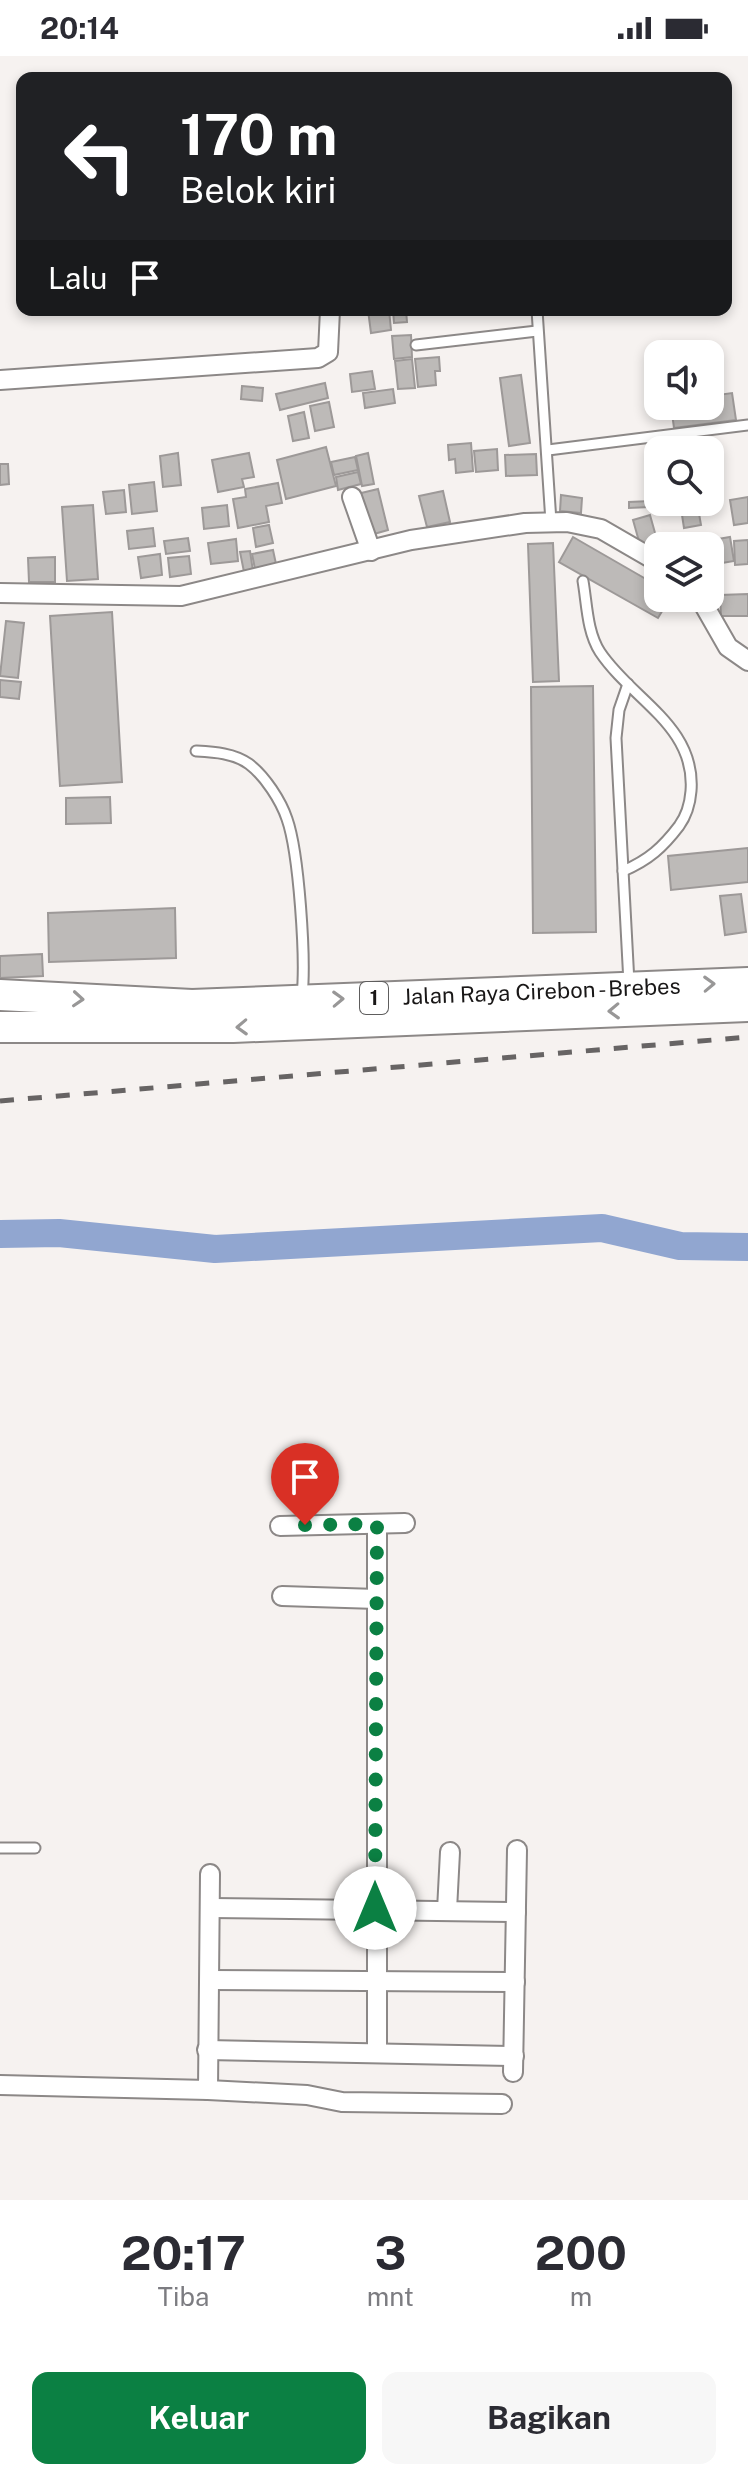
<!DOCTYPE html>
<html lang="id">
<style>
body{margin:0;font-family:"Public Sans",sans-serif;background:#f7f7f7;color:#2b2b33;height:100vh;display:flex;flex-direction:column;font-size:30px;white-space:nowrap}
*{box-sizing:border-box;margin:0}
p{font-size:26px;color:#7c7c81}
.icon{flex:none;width:44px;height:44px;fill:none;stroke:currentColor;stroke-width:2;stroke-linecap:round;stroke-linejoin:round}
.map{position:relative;height:2144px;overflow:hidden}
.details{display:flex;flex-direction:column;background:#fff;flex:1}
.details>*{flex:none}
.guide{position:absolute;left:16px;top:16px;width:716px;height:244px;border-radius:16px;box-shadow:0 4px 12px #0003;background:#202124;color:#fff;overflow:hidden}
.tools{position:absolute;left:644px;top:284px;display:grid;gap:16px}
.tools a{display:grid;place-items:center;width:80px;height:80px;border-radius:16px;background:#fff;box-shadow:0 4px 12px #0003;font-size:40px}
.pin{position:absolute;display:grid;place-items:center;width:68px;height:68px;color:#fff;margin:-82px -34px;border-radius:50% 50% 50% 0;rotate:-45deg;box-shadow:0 0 8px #0007}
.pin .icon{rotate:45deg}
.me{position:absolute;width:88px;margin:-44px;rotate:0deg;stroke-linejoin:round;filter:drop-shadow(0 0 6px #0008)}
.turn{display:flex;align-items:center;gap:28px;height:168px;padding:0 32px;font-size:36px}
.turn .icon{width:104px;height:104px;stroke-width:2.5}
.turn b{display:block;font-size:56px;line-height:68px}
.then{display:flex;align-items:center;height:76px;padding:0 32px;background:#0003;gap:16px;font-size:30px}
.eta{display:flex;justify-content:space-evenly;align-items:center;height:136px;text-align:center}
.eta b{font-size:48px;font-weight:700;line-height:56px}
.primary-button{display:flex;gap:16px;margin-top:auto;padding:16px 32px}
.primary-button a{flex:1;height:92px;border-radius:16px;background:#0b8043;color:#fff;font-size:32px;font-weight:700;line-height:92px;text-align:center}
.primary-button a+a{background:#f7f7f7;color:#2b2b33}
.status{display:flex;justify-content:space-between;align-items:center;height:56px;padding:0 40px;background:#fff;direction:ltr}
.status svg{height:22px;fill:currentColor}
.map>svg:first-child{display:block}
</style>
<div class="status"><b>20:14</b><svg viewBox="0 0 49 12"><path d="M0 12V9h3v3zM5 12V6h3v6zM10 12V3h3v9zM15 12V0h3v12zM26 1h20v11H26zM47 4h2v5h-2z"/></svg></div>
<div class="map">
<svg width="748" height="2144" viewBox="0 0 748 2144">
<rect width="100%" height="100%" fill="#f6f2f0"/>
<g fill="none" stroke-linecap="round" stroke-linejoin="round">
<polyline stroke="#91a6d0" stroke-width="28" points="0,1178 59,1177 215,1193 602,1172 680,1190 748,1191"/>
</g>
<g fill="#bdbab8" stroke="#9d9998" stroke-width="2">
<polygon points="368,254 389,254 391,274 371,277"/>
<polygon points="393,254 406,254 407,266 394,267"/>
<polygon points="411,279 412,301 394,303 392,280"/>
<polygon points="439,301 440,315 435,315 436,329 418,331 415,303"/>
<polygon points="412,303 415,332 398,333 395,305"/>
<polygon points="372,315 375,333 352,336 350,318"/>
<polygon points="521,319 530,387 509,390 500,322"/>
<polygon points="325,327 328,342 280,354 276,338"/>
<polygon points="242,330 263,332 262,345 241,343"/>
<polygon points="393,333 395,347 365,352 363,337"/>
<polygon points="732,337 736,364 674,372 671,350 710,350 710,340"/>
<polygon points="329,346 334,371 315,375 310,350"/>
<polygon points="304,356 309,382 293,385 288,360"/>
<polygon points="471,387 473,415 456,417 455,403 449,404 448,389"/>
<polygon points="326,391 336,430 286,443 277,404"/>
<polygon points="497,393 498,414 476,416 474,395"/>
<polygon points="178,397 181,429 163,431 160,400"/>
<polygon points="249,397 254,421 242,423 244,431 218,436 212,404"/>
<polygon points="368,397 374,428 362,430 356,400"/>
<polygon points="536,398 537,419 506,420 505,399"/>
<polygon points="355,401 358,414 334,419 331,406"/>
<polygon points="0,408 8,408 9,428 0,429"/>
<polygon points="358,416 361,428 338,434 336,421"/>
<polygon points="154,426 157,455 132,458 129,429"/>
<polygon points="278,427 282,447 266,450 269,466 238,472 233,443 246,441 245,433"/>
<polygon points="378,433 388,474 367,480 357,438"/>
<polygon points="124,434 126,456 106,458 103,436"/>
<polygon points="443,435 450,466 427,471 419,440"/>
<polygon points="561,439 582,442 581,457 560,455"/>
<polygon points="748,441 748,467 734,469 730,444"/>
<polygon points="650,445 650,451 629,452 629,446"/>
<polygon points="680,446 697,446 701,469 684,472"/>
<polygon points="93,449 98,523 67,525 62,451"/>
<polygon points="227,449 229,470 204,473 202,452"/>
<polygon points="650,459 657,484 640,489 633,464"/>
<polygon points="269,469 273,487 256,491 253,472"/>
<polygon points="153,472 155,490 129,493 127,475"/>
<polygon points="573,481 658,530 658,542 670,542 658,562 559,506"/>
<polygon points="707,481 708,490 696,490 695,483"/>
<polygon points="730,481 734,505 716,508 712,484"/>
<polygon points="188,482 190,495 166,498 164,485"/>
<polygon points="236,483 238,505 211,508 208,487"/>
<polygon points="691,483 692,490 680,490 679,485"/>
<polygon points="748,484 748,508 735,509 734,485"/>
<polygon points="553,487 559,625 533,626 528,488"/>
<polygon points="273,494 276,508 255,513 252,498"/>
<polygon points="250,495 253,515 244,516 240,496"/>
<polygon points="160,498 162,519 141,522 138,501"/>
<polygon points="189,500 191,518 170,521 168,502"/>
<polygon points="55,501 55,526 29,526 28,502"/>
<polygon points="748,538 748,560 721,560 720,539"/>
<polygon points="112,556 122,726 60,730 50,560"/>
<polygon points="6,565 24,567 18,622 0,620"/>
<polygon points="0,624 21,626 19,643 0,641"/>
<polygon points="593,630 596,876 533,877 531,631"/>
<polygon points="110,741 111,767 66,768 66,742"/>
<polygon points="748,792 748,826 671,834 668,800"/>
<polygon points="741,838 746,876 725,879 720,840"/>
<polygon points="175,852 176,902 49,906 48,857"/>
<polygon points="42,898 43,920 0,922 0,900"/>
</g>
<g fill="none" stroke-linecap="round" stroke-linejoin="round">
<g stroke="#8c8887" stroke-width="13">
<g id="service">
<polyline points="537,254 551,466"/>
<polyline points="416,289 537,275"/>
<polyline points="548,394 748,369"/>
<path d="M583,525c4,23 4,51 17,71 32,48 96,74 91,139 -1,13 -4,24 -12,35 -16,21 -30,34 -56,45"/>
<polyline points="628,628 619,654 616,682 629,927"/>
<path d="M196,695c18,1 38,2 53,13 16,12 32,37 38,55 12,34 19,140 15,177"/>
<polyline points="0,1792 35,1792"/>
</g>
</g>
<g stroke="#8c8887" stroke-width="22">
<g id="minor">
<polyline points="0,324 318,302 328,296 330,254"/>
<polyline points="352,441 371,495"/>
<polyline points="0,537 181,540 411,484 525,467 567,466 601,473 658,506"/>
<polyline points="700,542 728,591 748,605"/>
<polyline points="280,1470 405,1467"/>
<polyline points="282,1540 377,1543"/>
<polyline points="212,1852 516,1856"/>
<polyline points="447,1854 450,1796"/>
<polyline points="211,1924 515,1926"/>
<polyline points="207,1994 514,2000"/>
<polyline points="377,1995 377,1468"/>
<polyline points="513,2016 517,1794"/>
<polyline points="0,2029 208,2034 210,1818"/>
<polyline points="208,2034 307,2039 342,2046 502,2048"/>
</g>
</g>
<g stroke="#8c8887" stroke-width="34">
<g id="trunk">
<path id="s1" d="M0,939l192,10 556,-22"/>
<polyline points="0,971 233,971 748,950"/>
</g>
</g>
<use href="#service" stroke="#fff" stroke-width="9"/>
<use href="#minor" stroke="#fff" stroke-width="18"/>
<use href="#trunk" stroke="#fff" stroke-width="30"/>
<polyline stroke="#676464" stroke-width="5" stroke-dasharray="14 14" stroke-linecap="butt" points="0,1045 748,981"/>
</g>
<defs><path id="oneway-chevron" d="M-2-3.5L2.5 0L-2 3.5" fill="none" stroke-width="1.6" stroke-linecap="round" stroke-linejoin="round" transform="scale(2)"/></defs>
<g stroke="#989797">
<use href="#oneway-chevron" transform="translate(709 928) rotate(-2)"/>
<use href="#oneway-chevron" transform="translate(78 943) rotate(4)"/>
<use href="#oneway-chevron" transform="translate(338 943) rotate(-2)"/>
<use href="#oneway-chevron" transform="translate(614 955) rotate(178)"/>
<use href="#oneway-chevron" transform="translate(242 971) rotate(178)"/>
</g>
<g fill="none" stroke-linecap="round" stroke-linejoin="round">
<polyline stroke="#0b8043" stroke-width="14" stroke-dasharray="0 25.2" points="305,1469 377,1468 375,1852"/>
</g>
<g text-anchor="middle" stroke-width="7" stroke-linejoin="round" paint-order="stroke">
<rect fill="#fff" stroke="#5e5d5d" stroke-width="2" x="360" y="926" width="28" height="32" rx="6"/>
<g font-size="20" font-weight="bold" fill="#191717">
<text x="374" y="949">1</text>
</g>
<g font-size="22" fill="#191717" stroke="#fff">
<text dy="8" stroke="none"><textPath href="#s1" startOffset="542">Jalan Raya Cirebon - Brebes</textPath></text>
</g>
</g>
</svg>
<div class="tools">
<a><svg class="icon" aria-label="sound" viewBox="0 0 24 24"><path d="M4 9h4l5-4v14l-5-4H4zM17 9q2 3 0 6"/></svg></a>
<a><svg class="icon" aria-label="search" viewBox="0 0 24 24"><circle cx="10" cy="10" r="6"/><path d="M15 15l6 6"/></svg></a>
<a><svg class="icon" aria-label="layers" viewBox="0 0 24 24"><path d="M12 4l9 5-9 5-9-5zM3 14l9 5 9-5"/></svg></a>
</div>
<div class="pin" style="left:305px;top:1469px;background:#d93025"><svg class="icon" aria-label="arrive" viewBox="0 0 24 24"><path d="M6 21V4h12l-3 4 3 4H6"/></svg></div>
<svg class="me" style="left:375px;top:1852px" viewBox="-20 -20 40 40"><circle r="19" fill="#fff"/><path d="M0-13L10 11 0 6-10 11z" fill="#0b8043"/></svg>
<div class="guide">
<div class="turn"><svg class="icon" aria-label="left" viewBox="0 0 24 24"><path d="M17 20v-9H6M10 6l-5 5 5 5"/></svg><div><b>170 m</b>Belok kiri</div></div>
<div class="then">Lalu<svg class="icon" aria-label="arrive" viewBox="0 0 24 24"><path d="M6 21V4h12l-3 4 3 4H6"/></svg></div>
</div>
</div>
<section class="details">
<div class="eta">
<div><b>20:17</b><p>Tiba</p></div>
<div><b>3</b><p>mnt</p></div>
<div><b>200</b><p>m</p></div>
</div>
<div class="primary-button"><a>Keluar</a><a>Bagikan</a></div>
</section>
